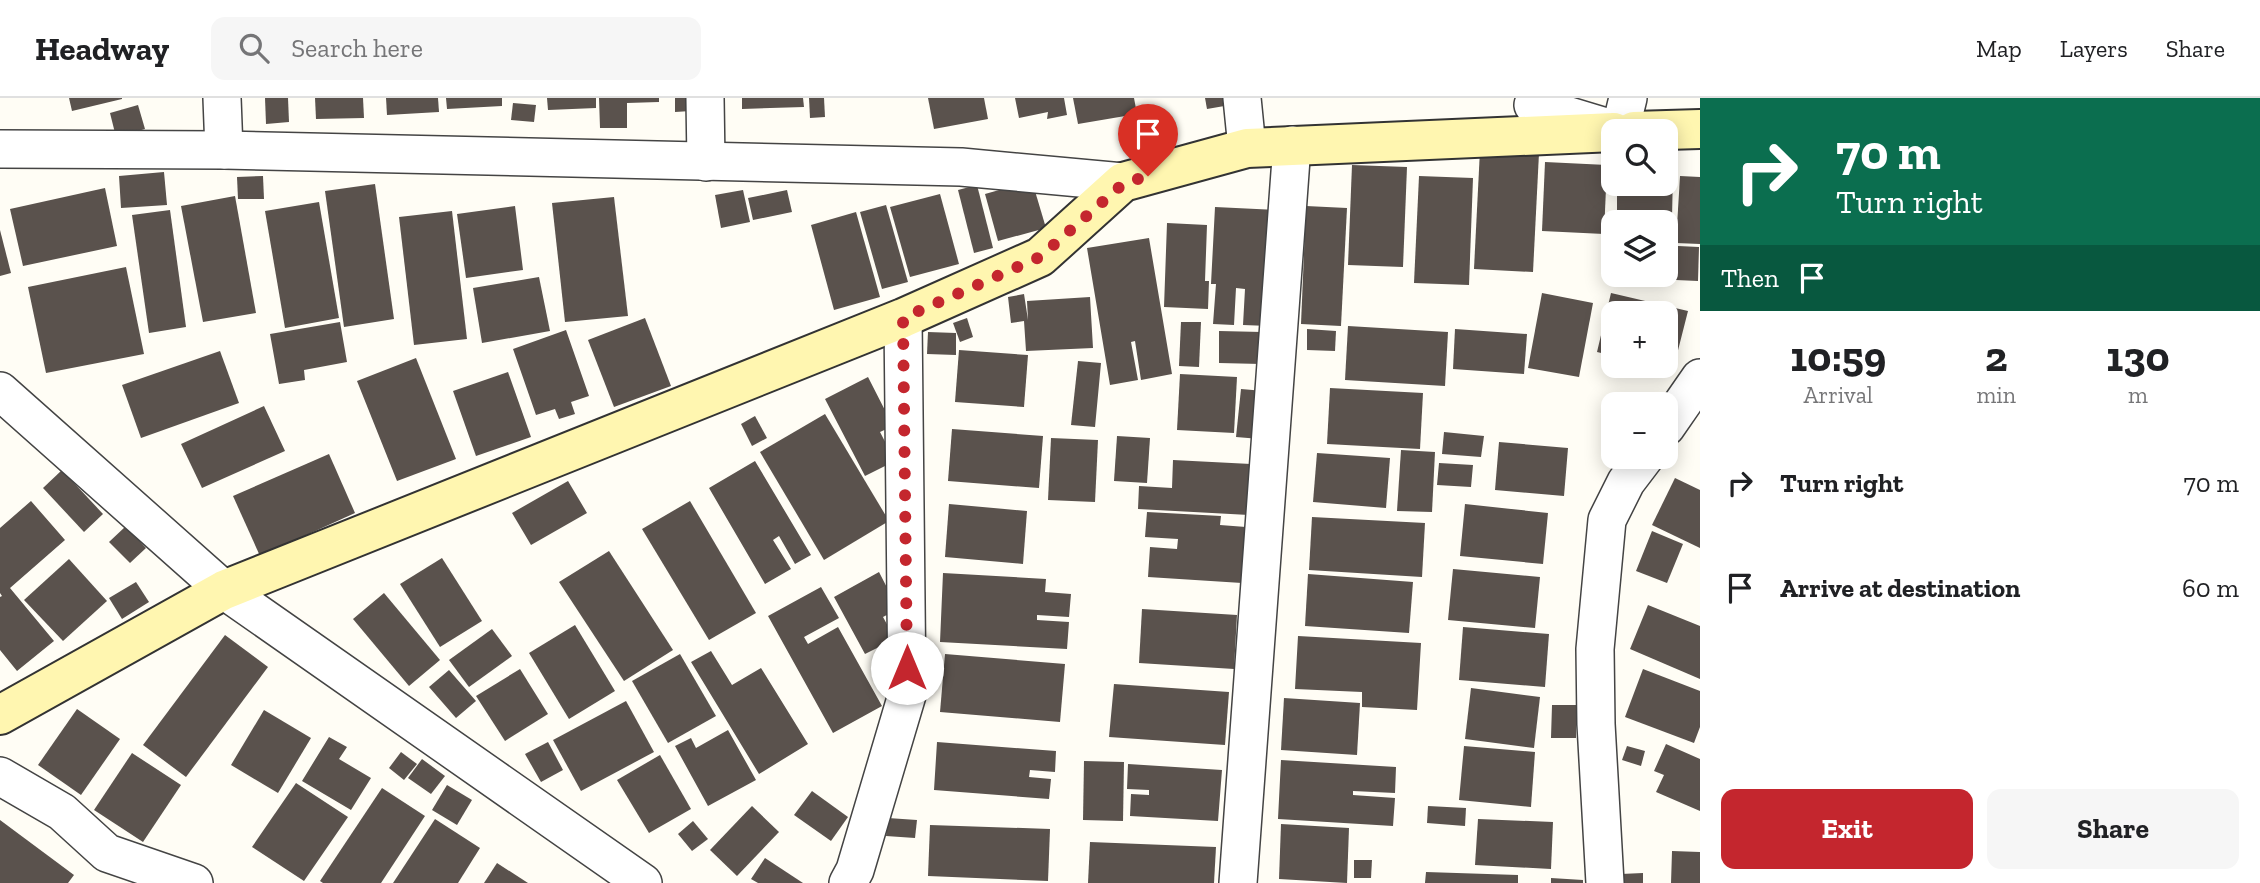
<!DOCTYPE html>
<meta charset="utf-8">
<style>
body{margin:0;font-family:"Zilla Slab",serif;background:#f6f6f6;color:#202124;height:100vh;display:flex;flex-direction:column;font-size:26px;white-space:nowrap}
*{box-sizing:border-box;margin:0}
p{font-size:23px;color:#757577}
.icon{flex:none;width:38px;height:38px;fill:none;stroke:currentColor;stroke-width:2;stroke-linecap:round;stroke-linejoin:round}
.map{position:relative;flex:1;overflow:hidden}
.details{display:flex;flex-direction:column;background:#fff;width:560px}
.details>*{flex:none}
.top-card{background:#0b6e4f;color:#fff;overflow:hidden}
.buttons{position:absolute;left:1601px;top:21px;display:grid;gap:14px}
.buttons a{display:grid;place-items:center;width:77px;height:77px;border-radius:14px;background:#fff;box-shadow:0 4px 18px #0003;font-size:35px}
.pin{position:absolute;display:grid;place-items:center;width:60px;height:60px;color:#fff;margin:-72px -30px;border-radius:50% 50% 50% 0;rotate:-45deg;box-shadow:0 0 7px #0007}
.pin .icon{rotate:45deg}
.me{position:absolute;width:77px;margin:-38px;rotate:0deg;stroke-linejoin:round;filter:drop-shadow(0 0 5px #0008)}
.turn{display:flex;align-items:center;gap:24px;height:147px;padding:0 21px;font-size:32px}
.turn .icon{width:91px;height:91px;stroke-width:2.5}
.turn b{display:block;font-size:49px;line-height:60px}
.then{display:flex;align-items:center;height:66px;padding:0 21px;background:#0003;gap:14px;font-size:26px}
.eta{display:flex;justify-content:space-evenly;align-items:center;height:119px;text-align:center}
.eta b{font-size:42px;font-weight:700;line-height:49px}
.action{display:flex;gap:14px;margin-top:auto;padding:14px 21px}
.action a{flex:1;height:80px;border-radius:14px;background:#c4262e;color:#fff;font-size:28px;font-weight:700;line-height:80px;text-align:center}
.action a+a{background:#f6f6f6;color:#202124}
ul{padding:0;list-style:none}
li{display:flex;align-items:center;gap:21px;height:105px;padding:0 21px}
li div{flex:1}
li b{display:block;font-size:26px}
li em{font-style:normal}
header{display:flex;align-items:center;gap:42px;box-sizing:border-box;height:98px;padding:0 35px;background:#fff;border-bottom:2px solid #e0e0e0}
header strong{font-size:33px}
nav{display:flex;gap:38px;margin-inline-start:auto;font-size:24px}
.search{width:490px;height:63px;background:#f6f6f6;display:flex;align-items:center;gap:18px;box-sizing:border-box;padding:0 24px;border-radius:14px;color:#757577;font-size:26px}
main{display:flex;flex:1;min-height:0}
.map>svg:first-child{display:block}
</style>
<header>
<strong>Headway</strong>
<div class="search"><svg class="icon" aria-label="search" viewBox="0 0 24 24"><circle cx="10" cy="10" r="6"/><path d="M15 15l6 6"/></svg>Search here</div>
<nav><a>Map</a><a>Layers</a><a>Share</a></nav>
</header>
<main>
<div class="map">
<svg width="1700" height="785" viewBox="0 0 1700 785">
<rect width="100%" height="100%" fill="#fffdf5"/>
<g fill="#5a524d">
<polygon points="69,0 122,0 122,1 72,13"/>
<polygon points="265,0 288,0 289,24 266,26"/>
<polygon points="315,0 363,0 364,20 316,21"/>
<polygon points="386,0 438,0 439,14 387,17"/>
<polygon points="446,0 502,0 502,8 447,11"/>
<polygon points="547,0 596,0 596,10 548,12"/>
<polygon points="599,0 659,0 659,4 627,5 627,30 600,30"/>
<polygon points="675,0 690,0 691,13 675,14"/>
<polygon points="742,0 803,0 804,9 742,11"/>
<polygon points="809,0 824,0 825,19 810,20"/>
<polygon points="928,0 984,0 988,21 934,31"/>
<polygon points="1015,0 1064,0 1067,17 1047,21 1048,14 1019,20"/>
<polygon points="1073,0 1134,0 1137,16 1078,26"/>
<polygon points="1205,0 1235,0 1236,6 1207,11"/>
<polygon points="513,5 536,7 534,24 511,22"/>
<polygon points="138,7 145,31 116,39 110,15"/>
<polygon points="1480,52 1539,55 1533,174 1474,171"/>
<polygon points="1545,64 1607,67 1604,136 1542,133"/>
<polygon points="1352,67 1407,69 1403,169 1348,167"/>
<polygon points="1666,72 1673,72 1672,121 1617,121 1617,86 1666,86"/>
<polygon points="164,74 167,107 121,110 119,78"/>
<polygon points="263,78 264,101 238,101 237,79"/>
<polygon points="1419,78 1473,80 1469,187 1414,185"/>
<polygon points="1680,78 1700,79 1700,146 1676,145"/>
<polygon points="1032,83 1046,130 998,143 985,96"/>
<polygon points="375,86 394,221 344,229 325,93"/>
<polygon points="977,87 993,150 974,155 958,92"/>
<polygon points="105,90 117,148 23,168 10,111"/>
<polygon points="743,92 750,124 721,130 715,97"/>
<polygon points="787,92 792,114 753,122 748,100"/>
<polygon points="940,96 959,166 910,179 890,109"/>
<polygon points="235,98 256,215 203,224 181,108"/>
<polygon points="614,99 628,218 565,224 552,105"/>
<polygon points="319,104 339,220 285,230 265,113"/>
<polygon points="886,107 908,184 882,191 860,114"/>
<polygon points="515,108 523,172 466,180 457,116"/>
<polygon points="1306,108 1347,110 1341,228 1301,226"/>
<polygon points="1215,109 1275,112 1269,228 1243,227 1245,191 1236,190 1234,227 1213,226 1216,186 1211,186"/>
<polygon points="170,112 186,229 149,235 132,117"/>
<polygon points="452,113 467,241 414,247 399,119"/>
<polygon points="856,114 880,199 834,212 811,127"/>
<polygon points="1167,125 1207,127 1205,183 1209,183 1208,211 1164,209"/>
<polygon points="0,132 11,175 0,178"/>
<polygon points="1149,140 1172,276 1141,282 1135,243 1131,244 1138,282 1110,287 1087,150"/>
<polygon points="1678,148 1699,149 1698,183 1676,182"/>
<polygon points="126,169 144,256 46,275 28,189"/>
<polygon points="539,179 550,233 482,245 473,190"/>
<polygon points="1542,195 1593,205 1579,279 1528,270"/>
<polygon points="1611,195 1688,213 1673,272 1659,269 1666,268 1666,215 1614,215 1614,258 1597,254"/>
<polygon points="1024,196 1028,222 1027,203 1090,199 1093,250 1026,253 1024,223 1011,225 1008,199"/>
<polygon points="645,220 671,288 614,309 588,242"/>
<polygon points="967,220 973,239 960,244 953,225"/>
<polygon points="340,224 347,264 304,272 305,282 279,286 270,236"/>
<polygon points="1181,224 1201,224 1199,269 1179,268"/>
<polygon points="1348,228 1448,234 1445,288 1345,282"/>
<polygon points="1307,231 1336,233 1335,253 1307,252"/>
<polygon points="1455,231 1527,236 1524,276 1453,271"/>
<polygon points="566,232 589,298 571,304 575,316 559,321 555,311 536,317 513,251"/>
<polygon points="1219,233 1262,234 1261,266 1219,265"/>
<polygon points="928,234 956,235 956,257 927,256"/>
<polygon points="959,252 1028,257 1024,309 955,304"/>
<polygon points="220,253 239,305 141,340 122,287"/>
<polygon points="416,260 456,361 397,383 357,283"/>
<polygon points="1078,263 1101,265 1095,329 1071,327"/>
<polygon points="508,274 531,339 476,358 453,293"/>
<polygon points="1180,276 1237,279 1234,335 1177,332"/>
<polygon points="868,279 893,328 880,334 895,363 865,378 825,301"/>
<polygon points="1330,290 1423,295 1420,351 1327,346"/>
<polygon points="1241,291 1264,293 1260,341 1236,339"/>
<polygon points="264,308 285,353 202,390 181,346"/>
<polygon points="825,316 889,423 824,462 760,354"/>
<polygon points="755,318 767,340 752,348 741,326"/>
<polygon points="952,331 1043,338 1039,390 948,383"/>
<polygon points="1444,334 1484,338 1481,359 1442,356"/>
<polygon points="1117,338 1150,340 1147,385 1114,383"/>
<polygon points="1051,340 1098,342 1095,404 1048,402"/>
<polygon points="1499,344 1568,350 1564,398 1495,392"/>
<polygon points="1401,352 1435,354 1432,414 1397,413"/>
<polygon points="1317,355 1390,360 1386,410 1313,404"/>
<polygon points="329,356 355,415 260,458 233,398"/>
<polygon points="1173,362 1251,366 1249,417 1138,411 1139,388 1172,390"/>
<polygon points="755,363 811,457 795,466 779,438 773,442 791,471 765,486 709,390"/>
<polygon points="1439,365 1473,367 1471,389 1437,387"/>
<polygon points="62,372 103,416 84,434 43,390"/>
<polygon points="1675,380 1700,392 1700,450 1652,427"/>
<polygon points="568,383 587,415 531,447 512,415"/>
<polygon points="31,403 65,442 10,490 54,543 17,573 0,552 0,499 2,498 0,495 0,430"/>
<polygon points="690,403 756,515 709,542 642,431"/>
<polygon points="949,406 1027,413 1023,466 945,459"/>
<polygon points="1465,406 1548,415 1543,466 1460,458"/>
<polygon points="1147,414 1221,418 1220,427 1246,429 1242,485 1148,479 1150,449 1177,451 1178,441 1145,439"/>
<polygon points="1312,419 1425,425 1422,479 1309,472"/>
<polygon points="126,428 146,450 130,465 109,444"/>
<polygon points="1652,433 1683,446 1667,485 1636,473"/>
<polygon points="609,453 673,552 624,583 559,484"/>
<polygon points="442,460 482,523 440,549 400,486"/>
<polygon points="69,461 107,503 63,543 24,502"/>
<polygon points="1453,471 1540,479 1535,530 1448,522"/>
<polygon points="879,474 898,511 883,519 895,541 865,556 834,499"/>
<polygon points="943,475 1046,481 1045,494 1071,496 1069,519 1037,517 1037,522 1069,524 1067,551 940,544"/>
<polygon points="1308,476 1413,484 1409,535 1305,528"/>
<polygon points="136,484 149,504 122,521 109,500"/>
<polygon points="821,489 839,520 804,539 808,546 838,529 882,608 833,635 768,518"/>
<polygon points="384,495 440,562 409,588 353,521"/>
<polygon points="1648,507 1700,528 1700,581 1630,551"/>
<polygon points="1142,511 1237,517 1234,571 1139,565"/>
<polygon points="575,527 615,593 569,621 529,555"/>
<polygon points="1463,529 1549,536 1545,589 1459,582"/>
<polygon points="492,531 512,558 469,589 449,562"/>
<polygon points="225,537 268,569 186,679 143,647"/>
<polygon points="1298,538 1421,545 1417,612 1362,609 1362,594 1295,591"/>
<polygon points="711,553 732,587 761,570 808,646 759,676 691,564"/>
<polygon points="680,556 716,618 668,645 632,583"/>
<polygon points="945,556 1065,566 1060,624 940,614"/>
<polygon points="520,571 548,616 505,643 476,598"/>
<polygon points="1643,571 1700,593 1700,629 1694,645 1625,619"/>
<polygon points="449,572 476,603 456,620 429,589"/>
<polygon points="1114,586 1229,594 1225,647 1109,639"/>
<polygon points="1471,590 1540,599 1534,650 1465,641"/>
<polygon points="1284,600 1360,605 1357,657 1281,652"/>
<polygon points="626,603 654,654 581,693 553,642"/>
<polygon points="1552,607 1576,607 1576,640 1551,640"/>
<polygon points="77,611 120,641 81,697 38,667"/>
<polygon points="264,612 311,640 278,695 231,667"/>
<polygon points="728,632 756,682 708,708 675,648 691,640 696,650"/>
<polygon points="329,639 347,649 339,661 371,680 351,712 302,683"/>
<polygon points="548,644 563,672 541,684 525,656"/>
<polygon points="937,644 1056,653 1055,674 1030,672 1029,679 1051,681 1049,701 934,692"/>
<polygon points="1666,646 1700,661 1700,713 1656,694 1664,677 1654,673"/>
<polygon points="1464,648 1535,654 1531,709 1459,702"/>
<polygon points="1627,648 1645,653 1641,668 1622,662"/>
<polygon points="401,654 417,666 404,682 389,670"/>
<polygon points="132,655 181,687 143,744 94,712"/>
<polygon points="660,657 691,711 649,735 617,682"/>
<polygon points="422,661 445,678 431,696 408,680"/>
<polygon points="1281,662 1396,669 1395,695 1353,693 1353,697 1395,700 1393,728 1278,721"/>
<polygon points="1084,663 1124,664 1123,723 1083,722"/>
<polygon points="1128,666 1222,672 1218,723 1130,718 1131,696 1149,697 1149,692 1127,691"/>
<polygon points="296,685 348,719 304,783 252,749"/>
<polygon points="447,687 472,702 457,727 432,712"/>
<polygon points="382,690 425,718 381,785 323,785 320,783"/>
<polygon points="812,693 848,719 831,743 794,717"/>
<polygon points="752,708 779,734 737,778 710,752"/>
<polygon points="1428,708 1466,710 1465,728 1427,725"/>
<polygon points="888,720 917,722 915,740 886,738"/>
<polygon points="435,721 480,750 458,785 393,785"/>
<polygon points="1478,721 1553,724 1551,771 1475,767"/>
<polygon points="0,722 74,777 68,785 0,785"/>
<polygon points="693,723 708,741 692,753 678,736"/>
<polygon points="1281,726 1349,730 1347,785 1279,781"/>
<polygon points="930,727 1050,731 1048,783 928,778"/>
<polygon points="1090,744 1216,749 1214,785 1088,785"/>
<polygon points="1672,753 1700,754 1700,785 1671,785"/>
<polygon points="765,760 803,785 758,785 751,781"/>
<polygon points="1354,762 1372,762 1371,780 1354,780"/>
<polygon points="497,765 528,785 484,785"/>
<polygon points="1426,774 1518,777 1518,785 1425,785"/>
<polygon points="1643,775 1643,785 1621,785 1621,776"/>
<polygon points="1551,780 1583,782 1583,785 1551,785"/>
</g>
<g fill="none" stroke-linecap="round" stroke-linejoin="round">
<g stroke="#444" stroke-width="40">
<g id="street">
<polyline points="222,0 224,52"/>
<polyline points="705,0 706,64"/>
<polyline points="1242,0 1247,50"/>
<polyline points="1533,7 1612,31"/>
<polyline points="1620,33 1628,0"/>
<polyline points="0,51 224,52 961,69 1123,84"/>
<polyline points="0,293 224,492 643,785"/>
<polyline points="1666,329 1700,280"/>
<polyline points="0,678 62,714 107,755 194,785"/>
<polyline points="848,785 855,772 907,597 903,220"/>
<polyline points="1238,785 1292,47"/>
<polyline points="1605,785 1596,626 1595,551 1607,422 1626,384 1645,359"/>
</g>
</g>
<g stroke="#333" stroke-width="42">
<g id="secondary">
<polyline points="1634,33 1700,31"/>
<polyline points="0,617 224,492 903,220 1040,159 1123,84 1247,50 1614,34"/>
</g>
</g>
<use href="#street" stroke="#fff" stroke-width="37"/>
<use href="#secondary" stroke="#fff6b0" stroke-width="38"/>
</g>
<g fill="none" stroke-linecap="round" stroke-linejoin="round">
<polyline stroke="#c4262e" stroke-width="12" stroke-dasharray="0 21.6" points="907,570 903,220 1040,159 1124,85 1148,78"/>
</g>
</svg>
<div class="buttons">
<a><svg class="icon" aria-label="search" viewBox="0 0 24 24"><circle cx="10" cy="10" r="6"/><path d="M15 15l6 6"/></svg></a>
<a><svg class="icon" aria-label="layers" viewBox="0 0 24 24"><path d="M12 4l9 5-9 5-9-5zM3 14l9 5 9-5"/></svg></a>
<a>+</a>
<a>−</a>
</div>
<div class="pin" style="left:1148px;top:78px;background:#d93025"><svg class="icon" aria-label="arrive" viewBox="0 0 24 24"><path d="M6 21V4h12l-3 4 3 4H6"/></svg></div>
<svg class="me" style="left:907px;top:570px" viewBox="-20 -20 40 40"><circle r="19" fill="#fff"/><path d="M0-13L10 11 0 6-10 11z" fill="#c4262e"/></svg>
</div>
<section class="details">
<div class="top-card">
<div class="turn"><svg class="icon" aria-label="right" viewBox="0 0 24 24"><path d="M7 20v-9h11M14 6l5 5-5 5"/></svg><div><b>70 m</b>Turn right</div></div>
<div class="then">Then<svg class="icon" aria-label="arrive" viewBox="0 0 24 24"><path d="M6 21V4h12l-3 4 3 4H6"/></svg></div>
</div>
<div class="eta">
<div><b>10:59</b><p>Arrival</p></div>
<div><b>2</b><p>min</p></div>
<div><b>130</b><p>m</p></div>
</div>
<ul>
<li><svg class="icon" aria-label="right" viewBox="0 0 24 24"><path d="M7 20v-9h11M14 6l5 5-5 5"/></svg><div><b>Turn right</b></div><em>70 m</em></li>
<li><svg class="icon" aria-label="arrive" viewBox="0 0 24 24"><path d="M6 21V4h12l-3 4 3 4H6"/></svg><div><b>Arrive at destination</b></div><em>60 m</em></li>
</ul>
<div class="action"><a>Exit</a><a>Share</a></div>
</section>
</main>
